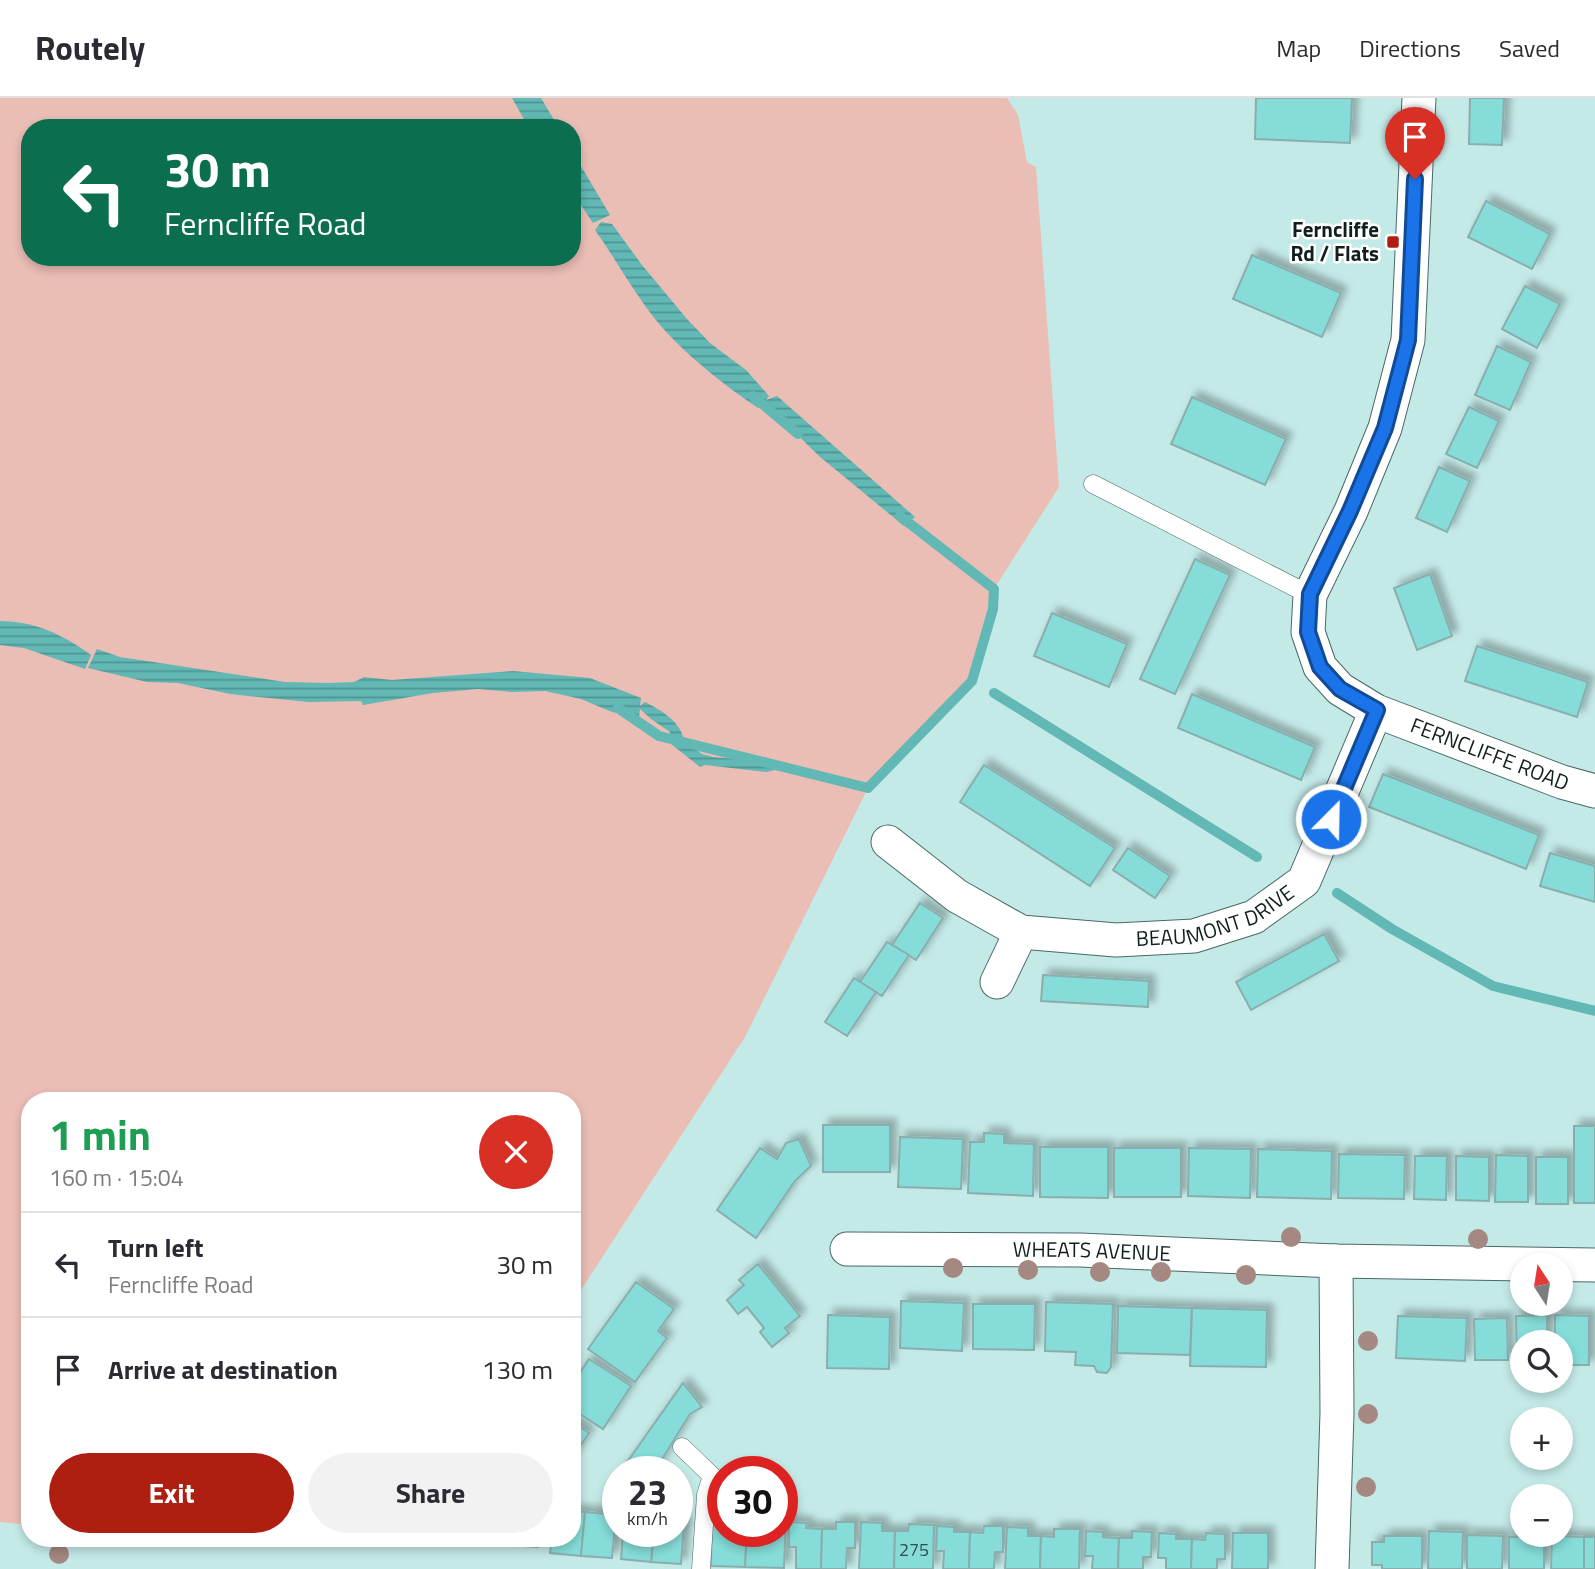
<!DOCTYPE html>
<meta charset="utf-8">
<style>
body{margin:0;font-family:"Titillium Web",sans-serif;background:#f2f2f3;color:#2b2b33;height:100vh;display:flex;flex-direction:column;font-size:26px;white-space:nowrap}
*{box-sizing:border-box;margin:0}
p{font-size:23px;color:#7c7c81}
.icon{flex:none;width:38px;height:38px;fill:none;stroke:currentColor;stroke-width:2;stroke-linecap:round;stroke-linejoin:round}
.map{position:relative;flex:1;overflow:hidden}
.panel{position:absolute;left:21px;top:994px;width:560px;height:455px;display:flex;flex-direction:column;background:#fff;border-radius:28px;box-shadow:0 4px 10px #0003}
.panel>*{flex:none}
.hud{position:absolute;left:21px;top:21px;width:560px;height:147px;border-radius:28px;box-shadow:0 4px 10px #0003;background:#0b6e4f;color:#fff;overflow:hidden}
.needle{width:46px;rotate:348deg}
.tools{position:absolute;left:1510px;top:1155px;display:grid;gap:14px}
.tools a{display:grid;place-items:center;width:63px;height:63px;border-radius:50%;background:#fff;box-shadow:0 4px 10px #0003;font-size:35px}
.speed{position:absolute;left:602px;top:1358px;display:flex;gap:14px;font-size:35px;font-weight:700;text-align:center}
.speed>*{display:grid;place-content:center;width:91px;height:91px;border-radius:50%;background:#fff;box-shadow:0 4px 10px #0003;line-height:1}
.speed small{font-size:18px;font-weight:400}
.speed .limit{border:10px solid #d22;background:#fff;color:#111}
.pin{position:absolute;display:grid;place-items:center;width:60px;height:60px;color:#fff;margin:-72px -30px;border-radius:50% 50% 50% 0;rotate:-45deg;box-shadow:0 0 7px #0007}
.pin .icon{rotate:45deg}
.me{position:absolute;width:77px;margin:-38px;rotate:23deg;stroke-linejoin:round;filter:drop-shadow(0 0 5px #0008)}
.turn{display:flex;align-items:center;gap:24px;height:147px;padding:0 28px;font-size:32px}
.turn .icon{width:91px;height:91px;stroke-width:2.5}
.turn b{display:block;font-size:49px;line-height:60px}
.round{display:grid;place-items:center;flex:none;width:74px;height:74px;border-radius:37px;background:#f2f2f3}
.headline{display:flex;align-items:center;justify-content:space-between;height:119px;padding:0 28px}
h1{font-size:42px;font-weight:700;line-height:52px;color:#1e9e55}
.action{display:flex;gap:14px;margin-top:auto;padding:14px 28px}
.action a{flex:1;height:80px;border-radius:42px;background:#ae1f11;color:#fff;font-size:28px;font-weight:700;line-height:80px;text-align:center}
.action a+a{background:#f2f2f3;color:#2b2b33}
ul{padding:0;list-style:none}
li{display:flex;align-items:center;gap:21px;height:105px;padding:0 28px;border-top:2px solid #e1e1e2}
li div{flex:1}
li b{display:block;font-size:26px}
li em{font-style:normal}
header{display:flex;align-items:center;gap:42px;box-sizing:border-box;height:98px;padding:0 35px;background:#fff;border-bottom:2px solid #e1e1e2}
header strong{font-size:33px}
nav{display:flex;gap:38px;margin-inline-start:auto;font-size:24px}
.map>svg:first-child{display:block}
</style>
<header>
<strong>Routely</strong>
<nav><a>Map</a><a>Directions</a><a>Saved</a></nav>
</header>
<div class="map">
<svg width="1595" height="1471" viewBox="0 0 1595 1471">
<defs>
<pattern id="water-rules" width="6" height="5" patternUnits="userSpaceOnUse" patternTransform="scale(1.75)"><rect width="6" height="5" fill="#61b8b5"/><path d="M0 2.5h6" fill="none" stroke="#4f9593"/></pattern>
<filter id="shadow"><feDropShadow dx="6" dy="-6" stdDeviation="3.5" flood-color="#0004"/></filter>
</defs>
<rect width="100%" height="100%" fill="#c4eae8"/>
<path fill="#eabdb5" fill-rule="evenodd" d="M0,0h1007l11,17 9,47 9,5 23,320 -65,102 -1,20 -21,72 -104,107 -123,249 -173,267v-203h-542v424l-30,-3zM30,30h542v129h-542z"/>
<g fill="url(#water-rules)">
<polygon points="512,0 541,0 559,30 529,30"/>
<polygon points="572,53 610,117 593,125 572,94"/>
<path d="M601,124l11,2 30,41 45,54 23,24 36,27 23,26 -3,4 11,-4 138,121 -11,9 -85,-70 -55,-54 -6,6c-31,-21 -62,-45 -88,-72 -30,-31 -50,-71 -75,-106z"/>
<path d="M0,523c34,0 64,14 91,34l-6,14 -61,-21 -24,-3z"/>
<path d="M97,551l23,8 165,25 43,1 26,-1 10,-5 28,3 121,-9 77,7 51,20 -1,8 5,-4c16,8 35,19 39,38l18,14 11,3 34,3 18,-3 11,5 -1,8 -8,2 -62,-7 -5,2 -29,-23 -1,-12 -19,-13 -11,-10 -1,8 -27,-5 -31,-13 -36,-8 -33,1 -34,-3 -45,4 -70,12 -2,-4 -52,1 -79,-8 -52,-11 -31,-1 -59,-14z"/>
</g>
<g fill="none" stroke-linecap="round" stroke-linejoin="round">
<g stroke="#61b8b5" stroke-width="10">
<polyline points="753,298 798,336"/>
<polyline points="994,595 1257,759"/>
<polyline points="618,610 659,638 868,690 972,583 993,511 994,491 900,418"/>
<polyline points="1337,795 1392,831 1493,888 1595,913"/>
</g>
</g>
<g fill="#85dcd8" stroke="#8aaeac" stroke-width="2" filter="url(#shadow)">
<polygon points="1256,0 1352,0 1350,45 1255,41"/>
<polygon points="1470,0 1504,0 1502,47 1469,46"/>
<polygon points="1486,103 1550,136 1532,171 1468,139"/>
<polygon points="1252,157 1341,195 1322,239 1233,201"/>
<polygon points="1525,188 1560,206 1537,250 1502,231"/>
<polygon points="1497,248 1531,264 1510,312 1475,297"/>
<polygon points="1192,299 1286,341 1265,387 1171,346"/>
<polygon points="1469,309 1499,323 1477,370 1446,356"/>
<polygon points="1439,369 1470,383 1447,434 1416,420"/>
<polygon points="1195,461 1230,477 1175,596 1140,581"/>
<polygon points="1430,476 1452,538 1417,552 1394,490"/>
<polygon points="1052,515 1127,546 1109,589 1034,558"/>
<polygon points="1477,548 1588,584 1577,619 1465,583"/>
<polygon points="1192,596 1315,649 1301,682 1178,630"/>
<polygon points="984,667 1115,750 1090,788 960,704"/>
<polygon points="1383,676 1539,737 1526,771 1369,709"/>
<polygon points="1128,750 1170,778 1155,800 1113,772"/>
<polygon points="1550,755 1595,768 1595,804 1540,788"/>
<polygon points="920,805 943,820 916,862 892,847"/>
<polygon points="1324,836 1339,863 1251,912 1236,884"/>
<polygon points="887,844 909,857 882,898 860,884"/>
<polygon points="1043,877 1149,883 1148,909 1041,903"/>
<polygon points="854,880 876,894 847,938 825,924"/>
<rect x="823" y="1027" width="67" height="47"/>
<rect x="1574" y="1028" width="21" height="77"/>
<polygon points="984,1035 1004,1036 1004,1045 1034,1046 1033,1098 968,1095 970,1044 984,1044"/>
<polygon points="900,1039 963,1041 961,1091 898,1089"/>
<polygon points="799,1041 811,1068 795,1083 756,1140 717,1112 760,1050 777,1061 786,1045"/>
<polygon points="1040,1049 1108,1049 1108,1100 1040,1099"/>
<rect x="1114" y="1050" width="67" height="49"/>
<polygon points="1189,1050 1251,1051 1250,1100 1188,1098"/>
<polygon points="1258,1051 1332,1053 1331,1101 1257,1099"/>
<polygon points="1339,1056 1405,1057 1404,1101 1338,1100"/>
<polygon points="1496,1057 1528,1058 1528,1104 1495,1104"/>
<polygon points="1415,1058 1447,1058 1446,1102 1414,1101"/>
<polygon points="1456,1058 1489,1059 1489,1103 1456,1102"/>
<rect x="1536" y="1059" width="32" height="47"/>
<polygon points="758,1166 800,1218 785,1230 789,1235 772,1249 760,1234 764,1230 747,1209 738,1216 727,1202 744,1187 739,1182"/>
<polygon points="636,1184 674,1211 658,1233 667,1240 635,1284 588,1251"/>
<polygon points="901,1203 964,1205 962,1253 900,1250"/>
<polygon points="1046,1204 1113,1206 1111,1269 1107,1275 1097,1274 1094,1268 1075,1267 1076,1254 1045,1253"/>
<polygon points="973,1206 1035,1206 1034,1252 973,1251"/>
<polygon points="1118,1208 1192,1210 1190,1257 1117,1255"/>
<polygon points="1192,1210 1267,1212 1266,1269 1190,1268"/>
<polygon points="828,1217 890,1219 889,1271 827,1270"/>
<polygon points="1547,1217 1547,1244 1522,1244 1522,1270 1517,1270 1516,1218"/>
<polygon points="1555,1217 1589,1218 1589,1267 1561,1267 1561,1244 1555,1244"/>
<polygon points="1398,1218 1467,1220 1465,1263 1396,1260"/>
<polygon points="1507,1220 1508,1262 1475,1262 1474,1221"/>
<polygon points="589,1261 631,1288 603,1331 572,1311 572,1287"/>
<polygon points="683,1285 702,1309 690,1316 654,1374 620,1374"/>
<polygon points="572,1323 589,1335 572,1360"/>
<polygon points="572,1413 585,1414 581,1458 550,1455 552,1440 572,1440"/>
<polygon points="585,1414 616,1417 612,1460 581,1458"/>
<polygon points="712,1418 723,1418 723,1433 747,1433 745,1469 711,1468"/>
<polygon points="782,1420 786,1420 784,1470 745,1469 747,1433 782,1433"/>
<polygon points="677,1424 684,1425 681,1466 651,1464 654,1433 677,1433"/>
<polygon points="789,1424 807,1425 806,1430 822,1431 821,1471 796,1471 796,1449 789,1449"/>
<polygon points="836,1424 855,1424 855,1450 847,1450 846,1471 821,1471 822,1431 836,1431"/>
<polygon points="861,1424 882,1425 882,1433 895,1433 894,1471 859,1471"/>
<polygon points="909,1426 934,1427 933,1471 894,1471 895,1433 908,1433"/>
<polygon points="937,1428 954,1429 954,1434 970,1434 969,1471 943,1471 944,1453 936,1453"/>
<polygon points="984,1428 1003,1428 1003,1454 995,1454 994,1471 969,1471 970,1434 983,1435"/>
<polygon points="1007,1429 1028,1430 1028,1438 1041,1438 1040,1471 1005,1471"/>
<polygon points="1054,1431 1080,1431 1079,1471 1040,1471 1041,1438 1054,1439"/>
<polygon points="623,1433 654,1433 651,1464 621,1461"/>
<polygon points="1086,1433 1103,1434 1103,1439 1119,1440 1118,1471 1092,1471 1093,1458 1085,1458"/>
<polygon points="1132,1433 1152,1434 1151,1459 1143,1459 1143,1471 1118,1471 1119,1440 1132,1440"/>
<polygon points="1429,1433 1463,1434 1462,1471 1428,1471"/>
<polygon points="1159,1435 1176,1436 1176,1441 1192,1441 1191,1471 1166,1471 1166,1460 1158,1460"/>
<polygon points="1206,1435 1225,1436 1225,1461 1217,1461 1217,1471 1191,1471 1192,1441 1205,1442"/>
<polygon points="1233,1435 1268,1435 1268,1471 1232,1471"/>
<polygon points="1467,1437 1503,1438 1502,1471 1467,1471"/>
<polygon points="1384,1438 1422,1438 1422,1471 1382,1471 1382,1467 1372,1467 1372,1444 1384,1444"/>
<polygon points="1552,1438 1584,1439 1584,1471 1551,1471"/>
<rect x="1509" y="1439" width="35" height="32"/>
<rect x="1584" y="1439" width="11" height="32"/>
<polygon points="378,1440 420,1440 419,1446 378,1442"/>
<polygon points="438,1440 469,1440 468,1446 438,1443"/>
<polygon points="480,1440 510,1440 509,1447 480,1444"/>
<polygon points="510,1440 539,1440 538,1449 509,1447"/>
</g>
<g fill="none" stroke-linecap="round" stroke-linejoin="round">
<g stroke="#476967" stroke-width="19">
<g id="service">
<polyline points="1093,386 1310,497"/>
<polyline points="682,1349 712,1378 706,1397 701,1471"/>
</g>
</g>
<g stroke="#476967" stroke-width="35">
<g id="minor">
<path id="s1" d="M1419,0l-11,242 -23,88 -34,83 -41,84 -2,37 12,35 20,22 36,22 186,71 33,9"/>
<path id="s2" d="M888,744l69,54 64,36 95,8 78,-4 60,-19 50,-36 72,-170"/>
<polyline points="997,884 1021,834"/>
<path id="s3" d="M847,1151l233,1 256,11 259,4"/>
<polyline points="1332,1471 1337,1315 1336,1163"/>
</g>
</g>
<use href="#service" stroke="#fff" stroke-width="18"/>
<use href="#minor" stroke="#fff" stroke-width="33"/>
</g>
<g fill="#a48881">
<circle cx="1291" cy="1139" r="10"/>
<circle cx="1478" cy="1141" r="10"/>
<circle cx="953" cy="1170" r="10"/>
<circle cx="1028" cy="1172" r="10"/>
<circle cx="1100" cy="1174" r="10"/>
<circle cx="1161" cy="1174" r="10"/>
<circle cx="1246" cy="1177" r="10"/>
<circle cx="1368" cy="1243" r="10"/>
<circle cx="1368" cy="1316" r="10"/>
<circle cx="1366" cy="1389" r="10"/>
<circle cx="59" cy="1456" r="10"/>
</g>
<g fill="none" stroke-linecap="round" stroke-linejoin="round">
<g stroke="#114b97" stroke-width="18">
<polyline id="route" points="1331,721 1377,612 1340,591 1320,569 1308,534 1310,496 1350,413 1385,330 1408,242 1415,81"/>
</g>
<use href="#route" stroke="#1a73e8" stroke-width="12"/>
</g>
<rect fill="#ae1f11" stroke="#fff" stroke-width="2.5" x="1386" y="137" width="14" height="14" rx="3.5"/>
<g text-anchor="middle" stroke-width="5" stroke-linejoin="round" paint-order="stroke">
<g font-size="18" fill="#2d4e4c">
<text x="914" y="1458">275</text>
</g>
<g font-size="21" font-weight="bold" fill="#101f1e" stroke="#fff" text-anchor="end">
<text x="1379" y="139">Ferncliffe<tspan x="1379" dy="24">Rd / Flats</tspan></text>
</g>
<g font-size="21" fill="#101f1e" stroke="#fff">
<text dy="7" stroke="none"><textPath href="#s1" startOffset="784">FERNCLIFFE ROAD</textPath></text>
<text dy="7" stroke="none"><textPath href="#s2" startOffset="360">BEAUMONT DRIVE</textPath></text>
<text dy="7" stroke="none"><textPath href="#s3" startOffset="245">WHEATS AVENUE</textPath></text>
</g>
</g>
</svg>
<div class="tools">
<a><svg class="needle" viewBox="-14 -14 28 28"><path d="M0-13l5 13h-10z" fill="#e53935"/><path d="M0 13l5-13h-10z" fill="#7c7c81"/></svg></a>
<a><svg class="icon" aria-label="search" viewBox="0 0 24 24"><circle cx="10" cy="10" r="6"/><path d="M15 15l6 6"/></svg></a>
<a>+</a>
<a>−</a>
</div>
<div class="speed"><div>23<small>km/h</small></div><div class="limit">30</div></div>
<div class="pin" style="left:1415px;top:81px;background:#d93025"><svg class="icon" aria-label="arrive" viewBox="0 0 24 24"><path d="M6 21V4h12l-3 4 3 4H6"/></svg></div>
<svg class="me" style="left:1331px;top:721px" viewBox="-20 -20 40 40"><circle r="17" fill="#1a73e8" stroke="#fff" stroke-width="3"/><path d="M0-11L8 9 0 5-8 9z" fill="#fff"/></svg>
<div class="hud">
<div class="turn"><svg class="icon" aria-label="left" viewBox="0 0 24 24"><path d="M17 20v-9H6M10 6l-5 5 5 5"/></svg><div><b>30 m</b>Ferncliffe Road</div></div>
</div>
<section class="panel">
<div class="headline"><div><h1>1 min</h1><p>160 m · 15:04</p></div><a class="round" style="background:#d93025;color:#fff"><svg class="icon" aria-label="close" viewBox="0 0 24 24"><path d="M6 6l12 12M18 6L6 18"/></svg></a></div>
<ul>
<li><svg class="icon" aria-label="left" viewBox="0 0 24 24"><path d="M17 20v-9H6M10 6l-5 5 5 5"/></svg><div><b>Turn left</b><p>Ferncliffe Road</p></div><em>30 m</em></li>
<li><svg class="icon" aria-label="arrive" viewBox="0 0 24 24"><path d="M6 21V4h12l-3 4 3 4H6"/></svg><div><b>Arrive at destination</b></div><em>130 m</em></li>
</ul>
<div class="action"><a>Exit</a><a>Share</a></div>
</section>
</div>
